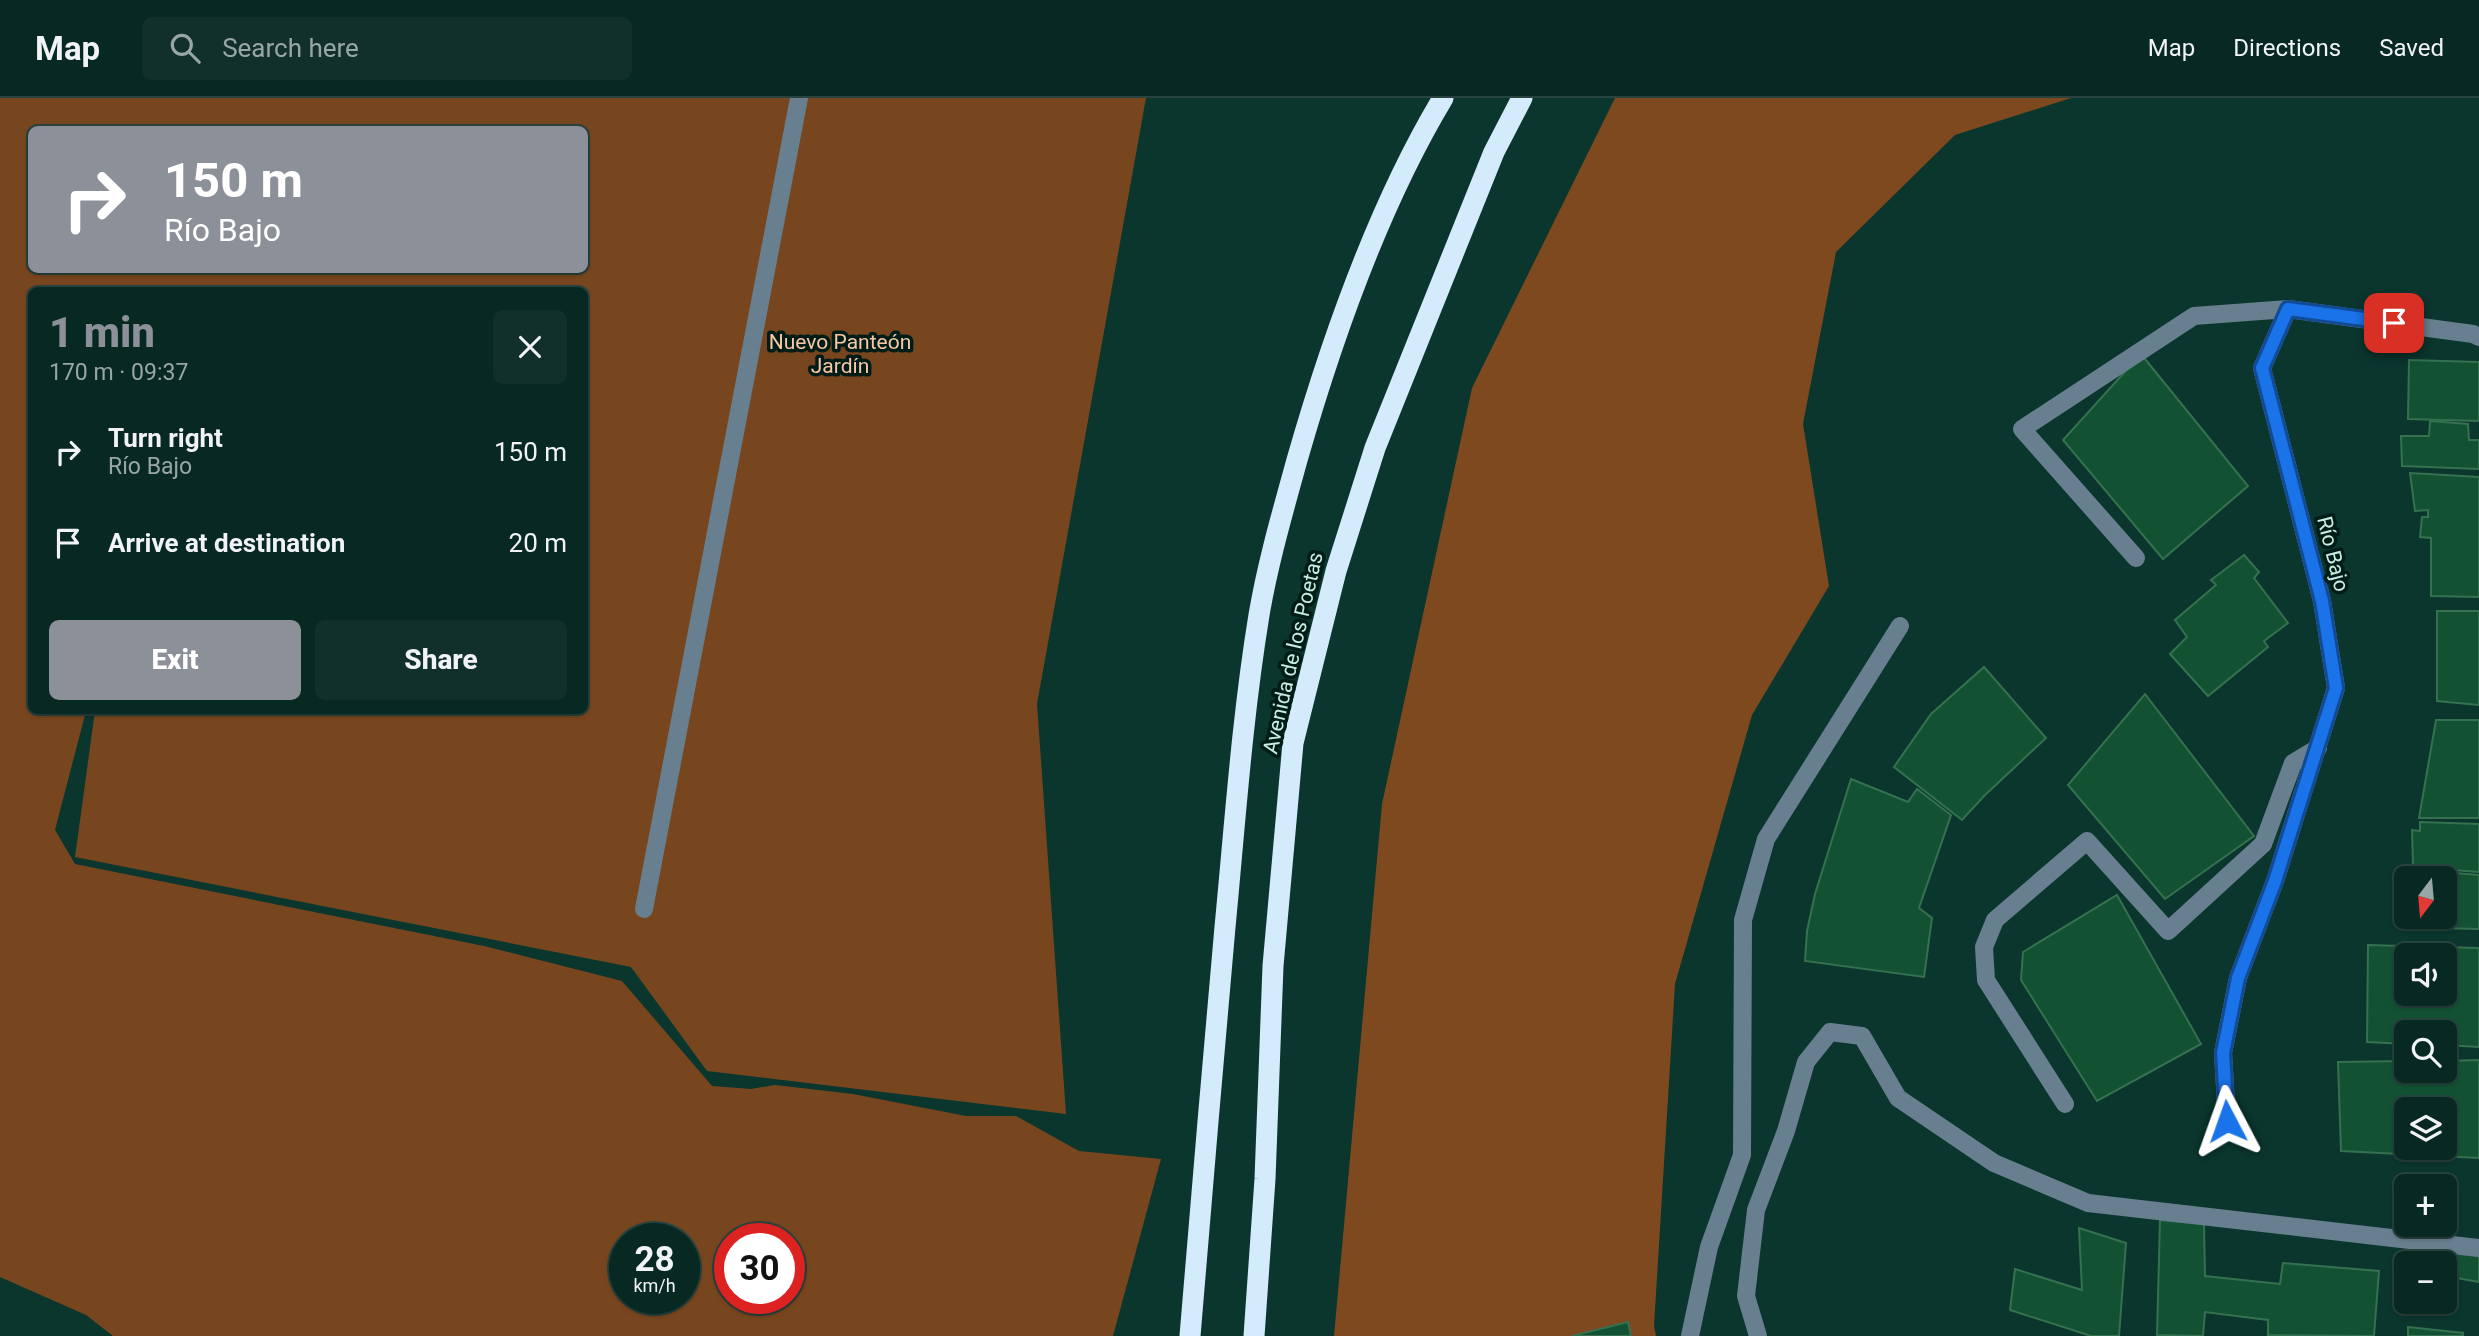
<!DOCTYPE html>
<meta charset="utf-8">
<style>
body{margin:0;font-family:Roboto,sans-serif;background:#11302a;color:#f1f3f6;height:100vh;display:flex;flex-direction:column;font-size:26px;white-space:nowrap}
*{box-sizing:border-box;margin:0}
p{font-size:23px;color:#98a6a5}
.icon{flex:none;width:38px;height:38px;fill:none;stroke:currentColor;stroke-width:2;stroke-linecap:round;stroke-linejoin:round}
.map{position:relative;flex:1;overflow:hidden}
.sheet{position:absolute;left:28px;top:189px;width:560px;height:427px;display:flex;flex-direction:column;background:#082822;border-radius:10px;box-shadow:0 2px 5px #0004,0 0 0 2px #294440}
.sheet>*{flex:none}
.hud{position:absolute;left:28px;top:28px;width:560px;height:147px;border-radius:10px;box-shadow:0 2px 5px #0004,0 0 0 2px #294440;background:#8c9099;color:#fff;overflow:hidden}
.needle{width:46px;rotate:196deg}
.fabs{position:absolute;left:2394px;top:768px;display:grid;gap:14px}
.fabs a{display:grid;place-items:center;width:63px;height:63px;border-radius:10px;background:#082822;box-shadow:0 2px 5px #0004,0 0 0 2px #294440;font-size:35px}
.speed{position:absolute;left:609px;top:1125px;display:flex;gap:14px;font-size:35px;font-weight:700;text-align:center}
.speed>*{display:grid;place-content:center;width:91px;height:91px;border-radius:50%;background:#082822;box-shadow:0 2px 5px #0004,0 0 0 2px #294440;line-height:1}
.speed small{font-size:18px;font-weight:400}
.speed .limit{border:10px solid #d22;background:#fff;color:#111}
.pin{position:absolute;display:grid;place-items:center;width:60px;height:60px;color:#fff;margin:-30px;border-radius:14px;box-shadow:0 4px 10px #0006}
.me{position:absolute;width:77px;margin:-38px;rotate:356deg;stroke-linejoin:round;filter:drop-shadow(0 0 5px #0008)}
.turn{display:flex;align-items:center;gap:24px;height:147px;padding:0 21px;font-size:32px}
.turn .icon{width:91px;height:91px;stroke-width:2.5}
.turn b{display:block;font-size:49px;line-height:60px}
.round{display:grid;place-items:center;flex:none;width:74px;height:74px;border-radius:10px;background:#11302a}
.summary{display:flex;align-items:center;justify-content:space-between;height:119px;padding:0 21px}
h1{font-size:42px;font-weight:800;line-height:52px;color:#8c9099}
.action{display:flex;gap:14px;margin-top:auto;padding:14px 21px}
.action a{flex:1;height:80px;border-radius:10px;background:#8c9099;color:#fff;font-size:28px;font-weight:800;line-height:80px;text-align:center}
.action a+a{background:#11302a;color:#f1f3f6}
ul{padding:0;list-style:none}
li{display:flex;align-items:center;gap:21px;height:91px;padding:0 21px}
li div{flex:1}
li b{display:block;font-size:26px}
li em{font-style:normal}
header{display:flex;align-items:center;gap:42px;box-sizing:border-box;height:98px;padding:0 35px;background:#082822;border-bottom:2px solid #294440}
header strong{font-size:33px}
nav{display:flex;gap:38px;margin-inline-start:auto;font-size:24px}
.search{width:490px;height:63px;background:#11302a;display:flex;align-items:center;gap:18px;box-sizing:border-box;padding:0 24px;border-radius:10px;color:#98a6a5;font-size:26px}
.map>svg:first-child{display:block}
</style>
<header>
<strong>Map</strong>
<div class="search"><svg class="icon" aria-label="search" viewBox="0 0 24 24"><circle cx="10" cy="10" r="6"/><path d="M15 15l6 6"/></svg>Search here</div>
<nav><a>Map</a><a>Directions</a><a>Saved</a></nav>
</header>
<div class="map">
<svg width="2479" height="1238" viewBox="0 0 2479 1238">
<rect width="100%" height="100%" fill="#0a362e"/>
<path fill="#78461e" fill-rule="evenodd" d="M0,0h1146l-109,606 29,410 -359,-43 -76,-104 -556,-110 20,-146 489,-1v-420h-552v420l54,1 -31,119 20,34 409,82 138,35 90,105 39,3 24,-4 78,9 113,22h50l63,35 82,8 -48,177h-1000l-27,-21 -86,-38zM32,32h552v140h-552zM625,1141h59v59h-59zM730,1141h59v59h-59z"/>
<polygon fill="#7e491f" points="1615,0 2071,0 1955,37 1836,154 1803,326 1829,488 1752,617 1675,886 1654,1228 1656,1238 1334,1238 1382,706 1472,290"/>
<g fill="#125232" stroke="#35714f" stroke-width="2" fill-rule="evenodd">
<polygon points="2141,256 2248,388 2163,461 2063,342"/>
<polygon points="2409,262 2479,264 2479,323 2408,321"/>
<polygon points="2430,323 2468,326 2469,342 2479,342 2479,371 2402,368 2401,338 2429,338"/>
<polygon points="2410,375 2479,379 2479,499 2431,498 2431,440 2420,439 2422,419 2428,419 2428,412 2415,413"/>
<polygon points="2244,457 2259,474 2254,480 2288,525 2264,543 2268,549 2208,598 2170,556 2187,539 2175,522 2216,487 2211,482"/>
<polygon points="2437,513 2479,513 2479,607 2437,603"/>
<polygon points="1984,569 2046,640 1985,697 1962,722 1894,669 1931,616"/>
<polygon points="2145,596 2254,738 2165,801 2068,687"/>
<polygon points="2436,622 2479,622 2479,720 2419,720"/>
<polygon points="1851,681 1908,704 1917,691 1951,717 1919,810 1932,820 1924,879 1805,863 1807,833 1815,796"/>
<polygon points="2420,724 2479,726 2479,774 2413,769 2412,732 2420,733"/>
<path d="M2418,772l61,5v54l-80,-2 1,-51 17,1zM2406,780h39v39h-39z"/>
<polygon points="2117,797 2201,946 2097,1003 2021,882 2023,854"/>
<path d="M2368,847l111,3v99l-34,-2v-13h-39v12l-39,-2zM2406,858h39v38h-39z"/>
<path d="M2479,962v98l-138,-7 -3,-89 68,-1v10h39v-10zM2406,1012h39v38h-39z"/>
<polygon points="2160,1122 2204,1126 2205,1178 2280,1186 2283,1165 2379,1173 2374,1238 2268,1237 2268,1222 2205,1214 2203,1238 2157,1237"/>
<polygon points="2079,1130 2126,1145 2119,1238 2091,1238 2010,1212 2015,1171 2082,1192"/>
<polygon points="2439,1140 2479,1145 2479,1184 2445,1178 2445,1166 2436,1166"/>
<polygon points="1628,1224 1631,1238 1572,1238"/>
<polygon points="2408,1229 2463,1235 2463,1238 2408,1238"/>
</g>
<g fill="none" stroke-linecap="round" stroke-linejoin="round">
<g stroke="#677f8f" stroke-width="18">
<polyline points="2136,460 2022,331 2194,218 2288,211 2473,236 2479,239"/>
<polyline points="644,811 799,0"/>
<polyline points="2065,1006 1986,882 1984,849 1995,822 2087,743 2168,833 2263,746 2293,665 2318,650"/>
<polyline points="2227,1023 2223,955 2238,880 2275,783 2336,590 2322,503 2262,270 2288,211"/>
<polyline points="1690,1238 1709,1149 1742,1057 1743,822 1766,741 1900,528"/>
<polyline points="1758,1238 1746,1198 1756,1112 1786,1033 1806,964 1830,934 1862,938 1898,1000 1994,1065 2088,1105 2479,1150"/>
</g>
<g stroke="#d3ebfa" stroke-width="21">
<path d="M1190,1238c11,-136 23,-273 35,-409 10,-104 17,-208 34,-312 9,-53 24,-104 38,-155 35,-122 81,-254 146,-362"/>
<polyline points="1254,1238 1265,1081 1273,868 1293,645 1336,473 1375,350 1494,54 1522,0"/>
</g>
</g>
<g fill="none" stroke-linecap="round" stroke-linejoin="round">
<g stroke="#114b97" stroke-width="18">
<polyline id="route" points="2227,1023 2223,955 2238,880 2275,783 2336,590 2322,503 2262,270 2288,211 2394,225"/>
</g>
<use href="#route" stroke="#1a73e8" stroke-width="12"/>
</g>
<g text-anchor="middle" stroke-width="7" stroke-linejoin="round" paint-order="stroke">
<g font-size="21" fill="#f8c7a5" stroke="#001c16">
<text x="840" y="251">Nuevo Panteón<tspan x="840" dy="24">Jardín</tspan></text>
</g>
<g font-size="21" fill="#c8eee3" stroke="#001c16">
<text transform="translate(2333 456) rotate(76)" y="7">Río Bajo</text>
<text transform="translate(1293 555) rotate(-77)" y="7">Avenida de los Poetas</text>
</g>
</g>
</svg>
<div class="fabs">
<a><svg class="needle" viewBox="-14 -14 28 28"><path d="M0-13l5 13h-10z" fill="#e53935"/><path d="M0 13l5-13h-10z" fill="#98a6a5"/></svg></a>
<a><svg class="icon" aria-label="sound" viewBox="0 0 24 24"><path d="M4 9h4l5-4v14l-5-4H4zM17 9q2 3 0 6"/></svg></a>
<a><svg class="icon" aria-label="search" viewBox="0 0 24 24"><circle cx="10" cy="10" r="6"/><path d="M15 15l6 6"/></svg></a>
<a><svg class="icon" aria-label="layers" viewBox="0 0 24 24"><path d="M12 4l9 5-9 5-9-5zM3 14l9 5 9-5"/></svg></a>
<a>+</a>
<a>−</a>
</div>
<div class="speed"><div>28<small>km/h</small></div><div class="limit">30</div></div>
<div class="pin" style="left:2394px;top:225px;background:#d93025"><svg class="icon" aria-label="arrive" viewBox="0 0 24 24"><path d="M6 21V4h12l-3 4 3 4H6"/></svg></div>
<svg class="me" style="left:2227px;top:1023px" viewBox="-20 -20 40 40"><path d="M0-17L14 15 0 8-14 15z" fill="#1a73e8" stroke="#fff" stroke-width="4"/></svg>
<div class="hud">
<div class="turn"><svg class="icon" aria-label="right" viewBox="0 0 24 24"><path d="M7 20v-9h11M14 6l5 5-5 5"/></svg><div><b>150 m</b>Río Bajo</div></div>
</div>
<section class="sheet">
<div class="summary"><div><h1>1 min</h1><p>170 m · 09:37</p></div><a class="round"><svg class="icon" aria-label="close" viewBox="0 0 24 24"><path d="M6 6l12 12M18 6L6 18"/></svg></a></div>
<ul>
<li><svg class="icon" aria-label="right" viewBox="0 0 24 24"><path d="M7 20v-9h11M14 6l5 5-5 5"/></svg><div><b>Turn right</b><p>Río Bajo</p></div><em>150 m</em></li>
<li><svg class="icon" aria-label="arrive" viewBox="0 0 24 24"><path d="M6 21V4h12l-3 4 3 4H6"/></svg><div><b>Arrive at destination</b></div><em>20 m</em></li>
</ul>
<div class="action"><a>Exit</a><a>Share</a></div>
</section>
</div>
